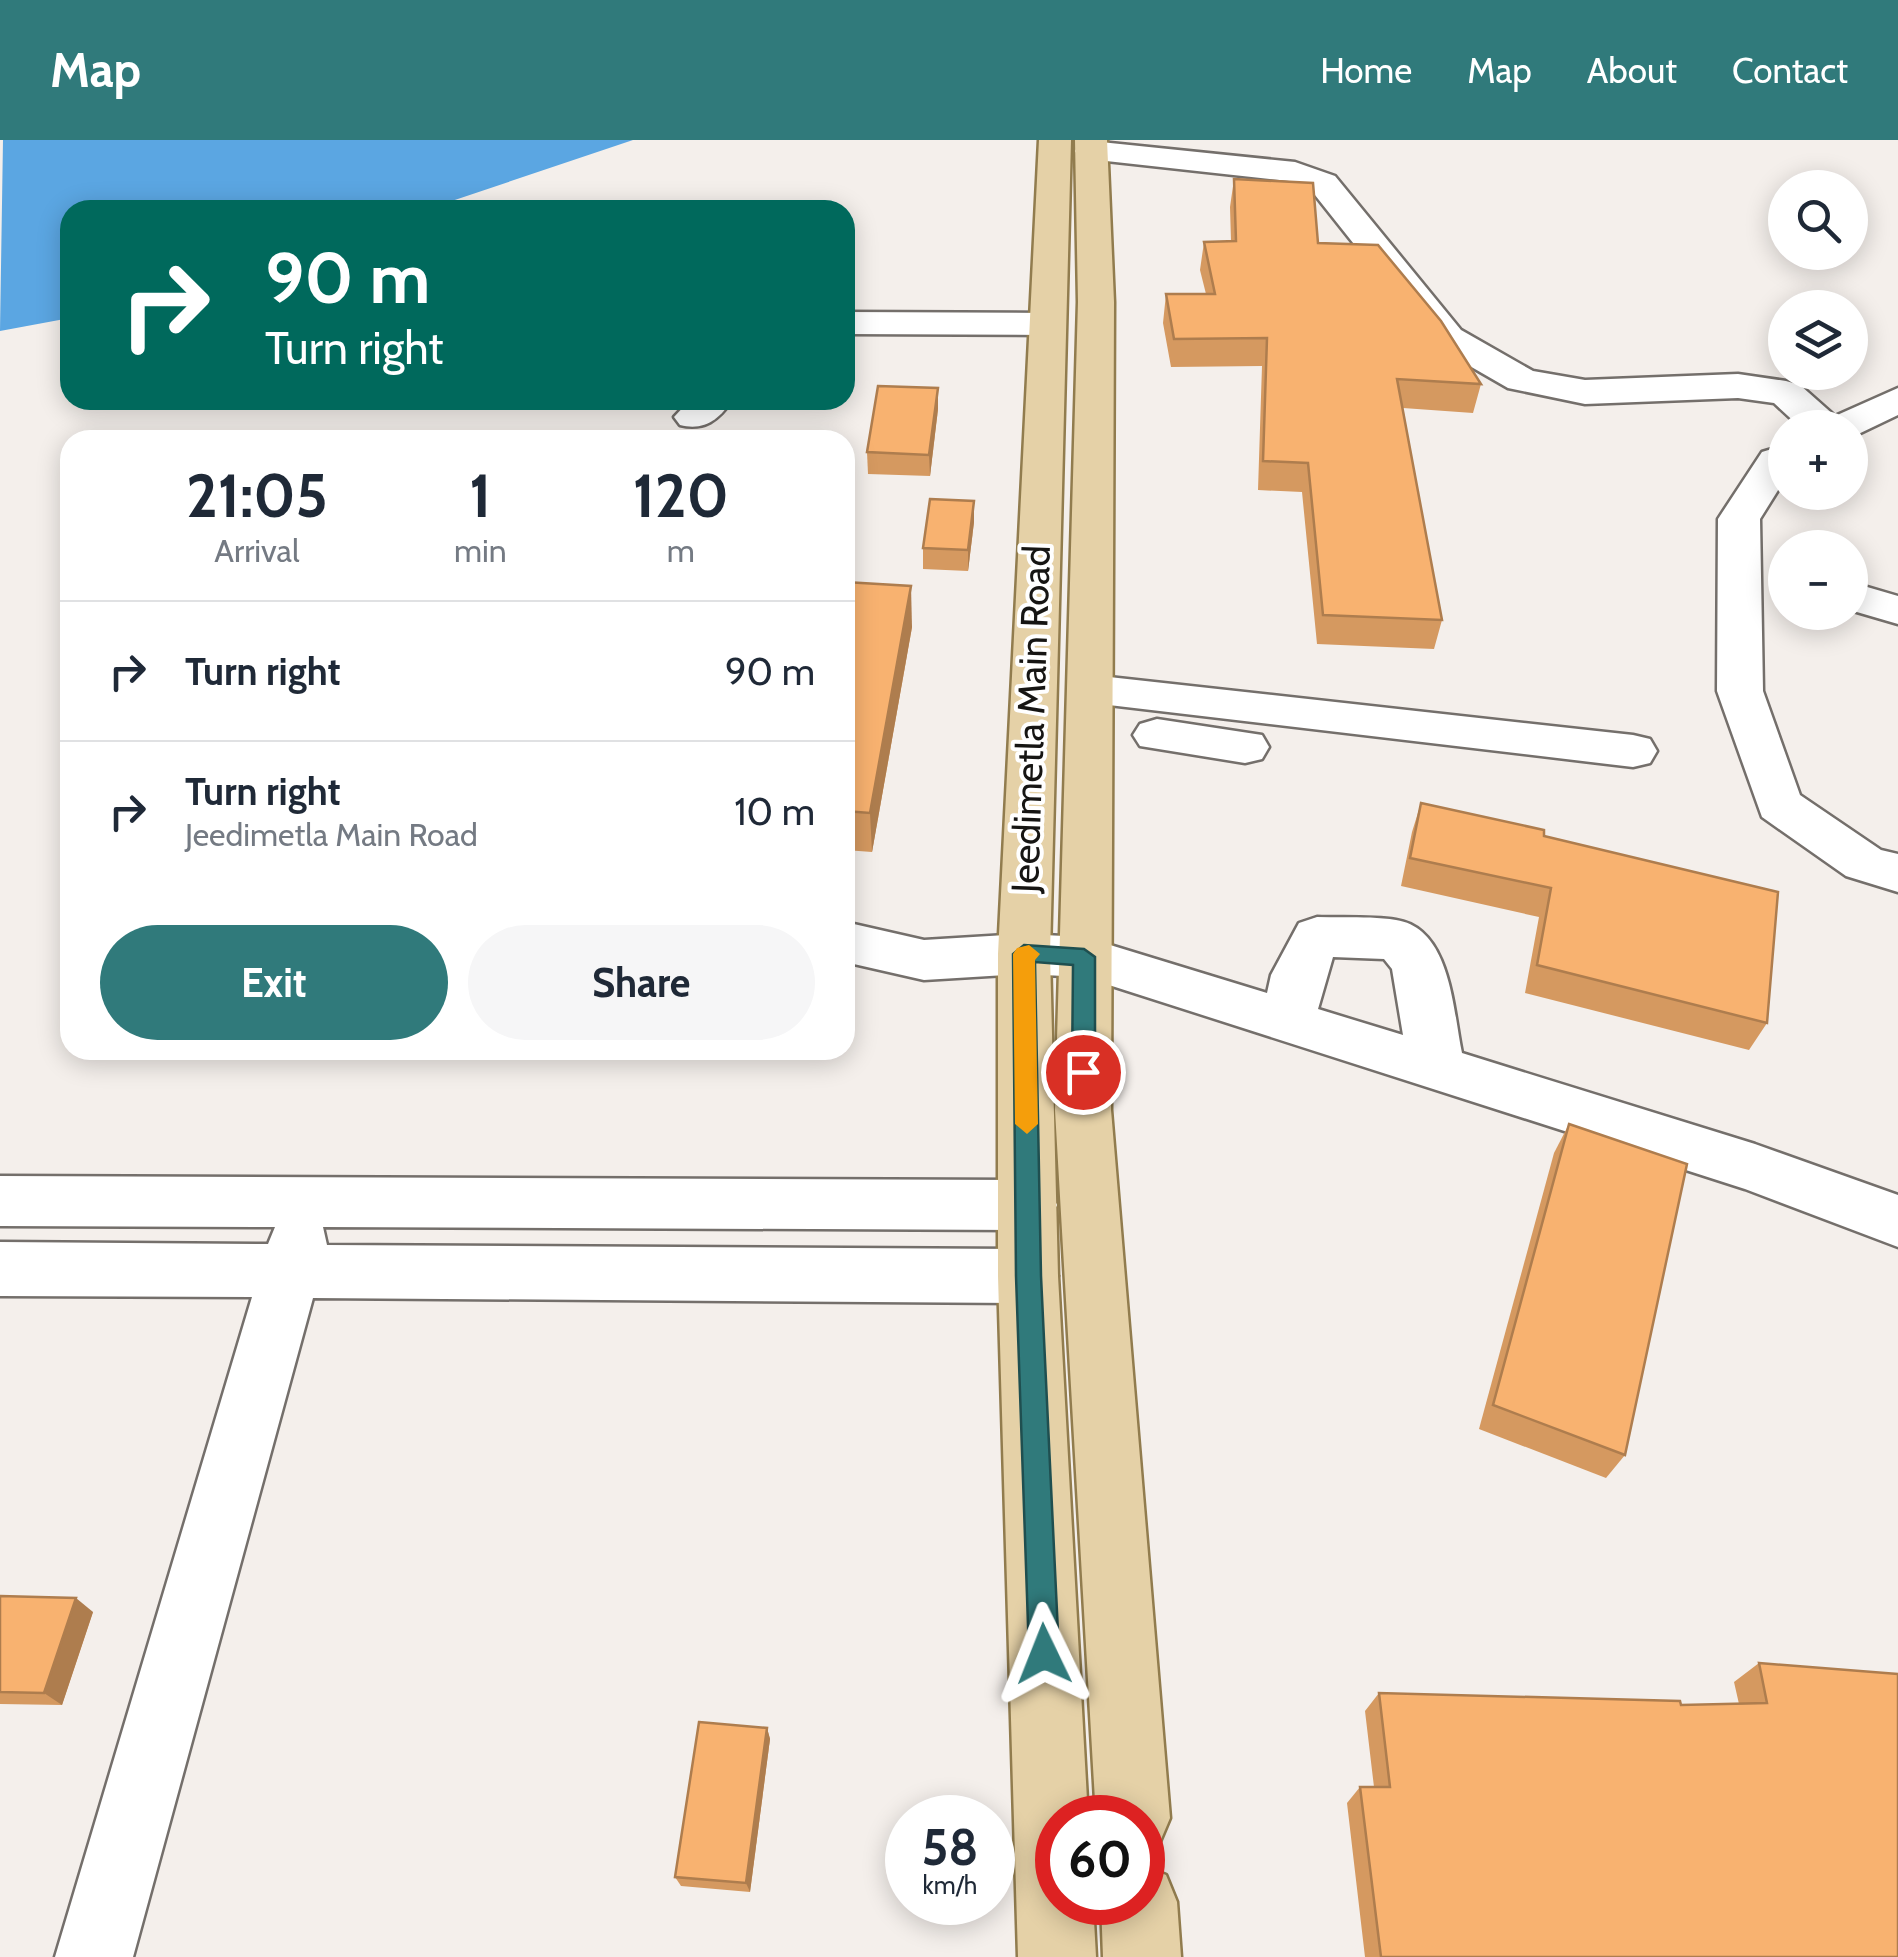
<!DOCTYPE html>
<meta charset="utf-8">
<style>
body{margin:0;font-family:Cabin,sans-serif;background:#f6f6f7;color:#1f2937;height:100vh;display:flex;flex-direction:column;font-size:38px;white-space:nowrap}
*{box-sizing:border-box;margin:0}
p{font-size:32px;color:#747a83}
.icon{flex:none;width:55px;height:55px;fill:none;stroke:currentColor;stroke-width:2;stroke-linecap:round;stroke-linejoin:round}
.map{position:relative;flex:1;overflow:hidden}
.side{position:absolute;left:60px;top:290px;width:795px;height:630px;display:flex;flex-direction:column;background:#fff;border-radius:30px;box-shadow:0 5px 25px #0003}
.side>*{flex:none}
.top-card{position:absolute;left:60px;top:60px;width:795px;height:210px;border-radius:30px;box-shadow:0 5px 25px #0003;background:#00695c;color:#fff;overflow:hidden}
.fabs{position:absolute;left:1768px;top:30px;display:grid;gap:20px}
.fabs a{display:grid;place-items:center;width:100px;height:100px;border-radius:50%;background:#fff;box-shadow:0 5px 25px #0003;font-size:50px}
.speed{position:absolute;left:885px;top:1655px;display:flex;gap:20px;font-size:50px;font-weight:700;text-align:center}
.speed>*{display:grid;place-content:center;width:130px;height:130px;border-radius:50%;background:#fff;box-shadow:0 5px 25px #0003;line-height:1}
.speed small{font-size:25px;font-weight:400}
.speed .limit{border:15px solid #d22;background:#fff;color:#111}
.pin{position:absolute;display:grid;place-items:center;width:85px;height:85px;color:#fff;margin:-42px;border:5px solid #fff;border-radius:50%;box-shadow:0 2px 10px #0007}
.me{position:absolute;width:110px;margin:-55px;rotate:358deg;stroke-linejoin:round;filter:drop-shadow(0 0 8px #0008)}
.turn{display:flex;align-items:center;gap:35px;height:210px;padding:0 40px;font-size:45px}
.turn .icon{width:130px;height:130px;stroke-width:2.5}
.turn b{display:block;font-size:70px;line-height:85px}
.eta{display:flex;justify-content:space-evenly;align-items:center;height:170px;text-align:center}
.eta b{font-size:60px;font-weight:700;line-height:70px}
.primary-button{display:flex;gap:20px;margin-top:auto;padding:20px 40px}
.primary-button a{flex:1;height:115px;border-radius:60px;background:#307a7b;color:#fff;font-size:40px;font-weight:700;line-height:115px;text-align:center}
.primary-button a+a{background:#f6f6f7;color:#1f2937}
ul{padding:0;list-style:none}
li{display:flex;align-items:center;gap:30px;height:140px;padding:0 40px;border-top:2px solid #e0e1e3}
li div{flex:1}
li b{display:block;font-size:38px}
li em{font-style:normal}
header{display:flex;align-items:center;gap:60px;box-sizing:border-box;height:140px;padding:0 50px;background:#307a7b;color:#fff}
header strong{font-size:48px}
nav{display:flex;gap:55px;margin-inline-start:auto;font-size:35px}
.map>svg:first-child{display:block}
</style>
<header>
<strong>Map</strong>
<nav><a>Home</a><a>Map</a><a>About</a><a>Contact</a></nav>
</header>
<div class="map">
<svg width="1898" height="1817" viewBox="0 0 1898 1817">
<rect width="100%" height="100%" fill="#f4efeb"/>
<polygon fill="#5ba6e2" points="3,0 633,0 425,70 70,70 70,178 0,191"/>
<g fill="none" stroke-linecap="round" stroke-linejoin="round">
<g stroke="#746f6b" stroke-width="5">
<g id="minor">
<polygon points="1091,1 1295,22 1335,36 1461,190 1533,231 1585,240 1738,234 1786,241 1800,245 1835,276 1898,248 1898,275 1850,298 1850,288 1801,288 1774,263 1738,258 1585,264 1508,248 1435,206 1311,50 1289,41 1079,18 1075,11 1079,4"/>
<polygon points="845,172 1045,173 1058,176 1063,184 1058,192 1045,195 845,194"/>
<path d="M690,260h42c-13,20 -28,31 -52,25l-6,-8z"/>
<polygon points="1785,305 1785,339 1760,379 1763,551 1800,655 1881,710 1898,714 1898,752 1846,736 1762,677 1717,551 1718,379 1762,312"/>
<polygon points="1850,442 1898,456 1898,484 1850,470"/>
<polygon points="1091,535 1633,595 1650,599 1657,611 1650,623 1633,627 1075,561 1068,550 1075,539"/>
<polygon points="1157,579 1262,595 1269,607 1262,619 1245,623 1140,606 1133,595 1140,584"/>
<path d="M1317,777c26,1 54,-1 79,3 55,8 57,91 66,133l293,91 143,51v52l-153,-58 -661,-212 -60,-3 -100,6 -79,-18v-40l79,18 100,-6 60,3 183,56 4,-18 28,-52zM1333,817l51,2 8,10 11,66 -85,-26z"/>
<polygon points="0,1036 1028,1040 1049,1047 1057,1065 1049,1083 1028,1090 323,1087 327,1105 1028,1109 1049,1117 1058,1136 1049,1155 1028,1163 313,1158 133,1817 55,1817 252,1157 0,1156 0,1102 268,1104 275,1087 0,1086"/>
</g>
</g>
<g stroke="#917c4e" stroke-width="5">
<g id="major">
<polygon points="1039,0 1071,0 1050,814 1058,1136 1088,1678 1058,1678 1058,1762 1093,1762 1096,1817 1018,1817 998,1136 998,814"/>
<polygon points="1075,0 1107,0 1114,162 1111,970 1170,1678 1159,1704 1142,1711 1142,1678 1096,1678 1055,970 1078,162"/>
<polygon points="1142,1725 1166,1735 1177,1762 1181,1817 1103,1817 1101,1762 1142,1762"/>
</g>
</g>
<use href="#minor" fill="#fff" fill-rule="evenodd"/>
<use href="#major" fill="#e5d1a7" fill-rule="evenodd"/>
</g>
<g fill="#d59960">
<polygon points="1234,39 1318,103 1481,244 1473,273 1403,268 1442,480 1434,509 1317,504 1302,352 1258,350 1262,226 1171,227 1163,183 1166,154 1206,154 1200,130 1204,102 1231,101 1230,67"/>
<polygon points="938,269 930,336 868,334 867,312"/>
<polygon points="974,382 968,431 923,429 923,408"/>
<polygon points="845,442 912,487 872,712 845,710"/>
<polygon points="1421,663 1544,696 1767,883 1749,910 1525,853 1539,777 1401,746 1412,692"/>
<polygon points="1569,984 1625,1315 1606,1338 1479,1289 1554,1013"/>
<polygon points="0,1456 93,1472 62,1565 0,1564"/>
<polygon points="1759,1523 1898,1817 1365,1817 1347,1663 1360,1647 1374,1647 1365,1571 1379,1553 1681,1565 1739,1564 1734,1542"/>
<polygon points="767,1588 770,1599 750,1752 681,1746 675,1737"/>
</g>
<g fill="#ae7d4e">
<polygon points="938,248 938,269 930,336 929,315"/>
<polygon points="974,361 974,382 968,431 968,410"/>
<polygon points="911,446 912,487 872,712 870,673"/>
<polygon points="76,1458 93,1472 62,1565 44,1553"/>
<polygon points="767,1588 770,1599 750,1752 746,1743"/>
</g>
<g fill="#f8b270" stroke="#ae7d4e" stroke-width="2.5">
<polygon points="1234,39 1313,43 1318,103 1378,105 1441,181 1481,244 1397,239 1442,480 1323,475 1308,323 1263,321 1267,198 1174,199 1166,154 1215,154 1204,102 1236,101"/>
<polygon points="878,246 938,248 929,315 867,312"/>
<polygon points="930,359 974,361 968,410 923,408"/>
<polygon points="845,442 911,446 870,673 845,671"/>
<polygon points="1421,663 1544,690 1544,696 1778,752 1767,883 1537,825 1551,748 1410,718"/>
<polygon points="1569,984 1687,1024 1625,1315 1493,1265"/>
<polygon points="0,1456 76,1458 44,1553 0,1552"/>
<polygon points="1759,1523 1898,1534 1898,1817 1381,1817 1360,1647 1390,1647 1379,1553 1680,1561 1681,1565 1767,1563"/>
<polygon points="699,1582 767,1588 746,1743 675,1737"/>
</g>
<polygon fill="#307a7b" stroke="#1f4f50" stroke-width="2.5" points="1024,805 1084,809 1095,817 1095,932 1083,941 1072,932 1073,825 1035,822 1041,1136 1059,1514 1054,1525 1044,1529 1034,1525 1029,1514 1016,1136 1013,814"/>
<polygon fill="#f59e0b" points="1029,805 1040,814 1035,820 1038,984 1027,994 1015,984 1013,814 1017,808"/>
<g text-anchor="middle" stroke-width="8" stroke-linejoin="round" paint-order="stroke">
<g font-size="38" fill="#161513" stroke="#fff">
<text transform="translate(1031 579) rotate(-88)" y="13">Jeedimetla Main Road</text>
</g>
</g>
</svg>
<div class="fabs">
<a><svg class="icon" aria-label="search" viewBox="0 0 24 24"><circle cx="10" cy="10" r="6"/><path d="M15 15l6 6"/></svg></a>
<a><svg class="icon" aria-label="layers" viewBox="0 0 24 24"><path d="M12 4l9 5-9 5-9-5zM3 14l9 5 9-5"/></svg></a>
<a>+</a>
<a>−</a>
</div>
<div class="speed"><div>58<small>km/h</small></div><div class="limit">60</div></div>
<div class="pin" style="left:1083px;top:932px;background:#d93025"><svg class="icon" aria-label="arrive" viewBox="0 0 24 24"><path d="M6 21V4h12l-3 4 3 4H6"/></svg></div>
<svg class="me" style="left:1044px;top:1514px" viewBox="-20 -20 40 40"><path d="M0-17L14 15 0 8-14 15z" fill="#307a7b" stroke="#fff" stroke-width="4"/></svg>
<div class="top-card">
<div class="turn"><svg class="icon" aria-label="right" viewBox="0 0 24 24"><path d="M7 20v-9h11M14 6l5 5-5 5"/></svg><div><b>90 m</b>Turn right</div></div>
</div>
<section class="side">
<div class="eta">
<div><b>21:05</b><p>Arrival</p></div>
<div><b>1</b><p>min</p></div>
<div><b>120</b><p>m</p></div>
</div>
<ul>
<li><svg class="icon" aria-label="right" viewBox="0 0 24 24"><path d="M7 20v-9h11M14 6l5 5-5 5"/></svg><div><b>Turn right</b></div><em>90 m</em></li>
<li><svg class="icon" aria-label="right" viewBox="0 0 24 24"><path d="M7 20v-9h11M14 6l5 5-5 5"/></svg><div><b>Turn right</b><p>Jeedimetla Main Road</p></div><em>10 m</em></li>
</ul>
<div class="primary-button"><a>Exit</a><a>Share</a></div>
</section>
</div>
